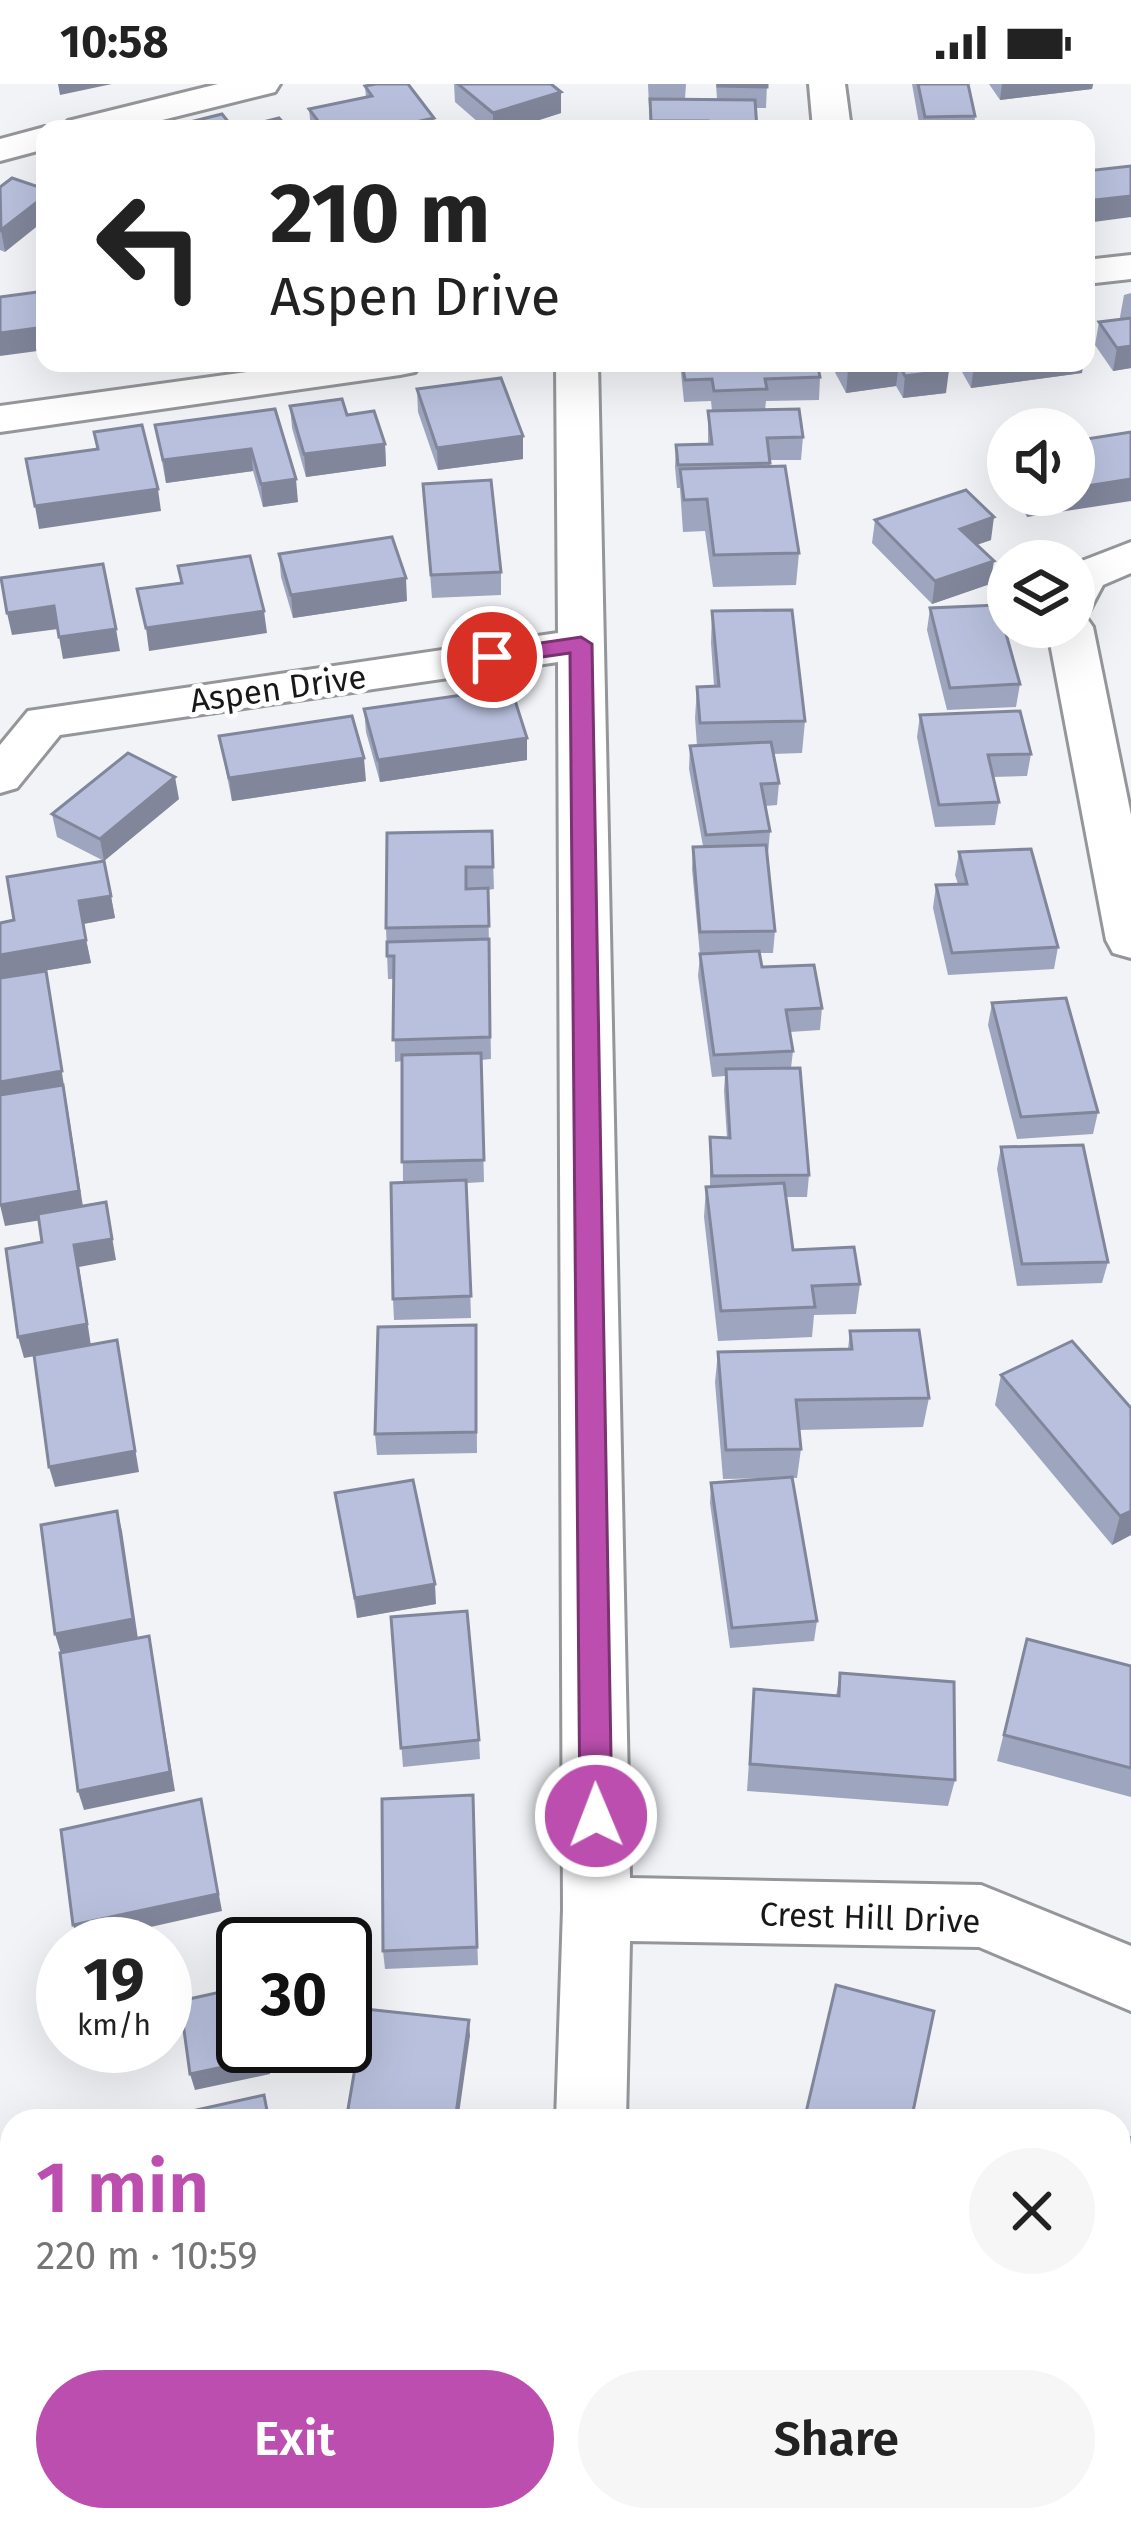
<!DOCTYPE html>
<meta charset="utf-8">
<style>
body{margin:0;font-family:"Fira Sans",sans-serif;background:#f6f6f6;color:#222;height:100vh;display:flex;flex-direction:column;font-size:45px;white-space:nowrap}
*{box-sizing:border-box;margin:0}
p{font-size:39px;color:#767676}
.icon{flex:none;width:66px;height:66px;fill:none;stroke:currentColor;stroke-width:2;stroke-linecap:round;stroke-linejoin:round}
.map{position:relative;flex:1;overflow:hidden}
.drawer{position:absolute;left:0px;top:2025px;width:1131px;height:423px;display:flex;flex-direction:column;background:#fff;border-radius:36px 36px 0 0;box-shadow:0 12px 48px #0002}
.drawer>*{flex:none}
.banner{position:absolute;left:36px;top:36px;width:1059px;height:252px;border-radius:24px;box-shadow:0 12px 48px #0002;background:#fff;color:#222;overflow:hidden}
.controls{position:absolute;left:987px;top:324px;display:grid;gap:24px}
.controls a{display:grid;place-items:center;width:108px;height:108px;border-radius:50%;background:#fff;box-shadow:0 12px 48px #0002;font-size:60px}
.speed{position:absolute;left:36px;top:1833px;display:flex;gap:24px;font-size:60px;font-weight:700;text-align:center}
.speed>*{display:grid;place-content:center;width:156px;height:156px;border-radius:50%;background:#fff;box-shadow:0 12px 48px #0002;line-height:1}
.speed small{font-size:30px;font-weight:400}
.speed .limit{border:6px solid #111;border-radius:18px;background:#fff;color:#111}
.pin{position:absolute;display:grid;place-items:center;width:102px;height:102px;color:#fff;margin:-51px;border:6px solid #fff;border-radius:50%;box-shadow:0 3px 12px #0007}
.me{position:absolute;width:132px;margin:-66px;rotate:359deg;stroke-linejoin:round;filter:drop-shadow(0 0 9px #0008)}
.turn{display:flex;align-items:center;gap:42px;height:252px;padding:0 36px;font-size:54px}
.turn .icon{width:156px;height:156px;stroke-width:2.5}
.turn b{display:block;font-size:84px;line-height:102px}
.round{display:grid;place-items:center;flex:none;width:126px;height:126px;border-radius:63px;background:#f6f6f6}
.overview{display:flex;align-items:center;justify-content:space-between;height:204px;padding:0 36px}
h1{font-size:72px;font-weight:600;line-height:90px;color:#bb4eae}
.button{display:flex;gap:24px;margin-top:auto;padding:24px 36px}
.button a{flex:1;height:138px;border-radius:72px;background:#bb4eae;color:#fff;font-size:48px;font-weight:600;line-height:138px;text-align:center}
.button a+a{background:#f6f6f6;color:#222}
.status{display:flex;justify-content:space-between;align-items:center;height:84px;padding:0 60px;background:#fff;direction:ltr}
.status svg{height:33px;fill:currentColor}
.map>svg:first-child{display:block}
</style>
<div class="status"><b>10:58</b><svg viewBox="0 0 49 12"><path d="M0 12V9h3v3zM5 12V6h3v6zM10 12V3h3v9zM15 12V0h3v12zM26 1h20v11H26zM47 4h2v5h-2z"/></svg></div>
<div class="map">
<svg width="1131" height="2447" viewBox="0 0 1131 2447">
<rect width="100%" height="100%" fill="#f2f3f7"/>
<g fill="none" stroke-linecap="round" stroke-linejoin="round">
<g stroke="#95969a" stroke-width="6">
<g id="minor">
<polygon points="218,0 280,0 275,8 126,45 62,45 68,37"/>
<polygon points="809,0 845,0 851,45 813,45"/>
<polygon points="45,43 54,45 45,45 45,65 0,77 0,55"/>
<polygon points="1131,171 1131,195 1086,200 1086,176"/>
<polygon points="312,279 421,279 415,288 400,291 0,348 0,322"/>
<polygon points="556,279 598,279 630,1794 981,1801 1131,1862 1131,1927 979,1863 630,1857 626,2037 556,2037 563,1825 558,578 60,651 17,704 0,709 0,661 28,627 558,549"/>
<polygon points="1131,458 1131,489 1103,501 1086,533 1093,543 1131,731 1131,874 1113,869 1106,856 1047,543 1074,543 1074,480"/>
<polygon points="0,2289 12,2294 12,2436 48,2436 49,2447 0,2447"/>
</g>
</g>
<use href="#minor" fill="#fff" fill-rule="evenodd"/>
</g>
<g fill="#9ea5be">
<polygon points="454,0 551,0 561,8 561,29 511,45 486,45 455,18"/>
<polygon points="648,0 686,0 685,15 717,15 716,0 767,0 766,24 755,24 757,45 650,45"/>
<polygon points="912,0 968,0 975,32 974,45 920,45"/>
<polygon points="989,0 1093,0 1092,5 1000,16"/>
<polygon points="365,2 435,45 311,45 309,25 366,13"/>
<polygon points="0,103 5,168 0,166"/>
<polygon points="1131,209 1131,284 1113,287 1095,261 1099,238 1121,235 1120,233 1124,211"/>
<polygon points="680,279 817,279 820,293 819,316 766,317 765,326 803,353 801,376 770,376 770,382 799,469 796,501 713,503 705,447 683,448 680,404 677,404 675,383 676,361 708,360 708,327 712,327 711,317 684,318"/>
<polygon points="830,279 945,279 946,309 903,314 896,302 846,309"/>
<polygon points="957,279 1083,279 1082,289 971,304"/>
<polygon points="417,305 523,375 438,386 418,328"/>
<polygon points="290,322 347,331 385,360 386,382 306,393 292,344"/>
<polygon points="275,325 298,418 263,423 253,387 166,399 155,341"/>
<polygon points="1005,367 1008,367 1008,400 1002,390"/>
<polygon points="423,400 501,488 501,511 432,514"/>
<polygon points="1014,411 1074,411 1027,433"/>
<polygon points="875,436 991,456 977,461 990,500 932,520 872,459"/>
<polygon points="279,470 407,517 293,534 281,493"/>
<polygon points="930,524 1020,600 1016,623 947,626 927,546"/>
<polygon points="712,527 805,637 802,669 773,670 779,699 777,721 765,722 770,747 768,770 775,847 773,869 760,869 762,883 822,924 820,946 790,948 793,967 791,984 809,1091 807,1113 786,1113 793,1166 860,1200 856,1230 814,1231 812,1253 718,1257 704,1133 706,1103 710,1103 710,1053 727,1054 724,1007 725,992 712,993 698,892 700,871 692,785 693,763 703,762 689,685 690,662 697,662 695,634 697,603 714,602 711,559"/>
<polygon points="364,625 527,654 527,676 380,698 366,648"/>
<polygon points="920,631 1031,670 1027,692 993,693 999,718 995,741 935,743 917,653"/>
<polygon points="219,652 366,697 232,717"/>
<polygon points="179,715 104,777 115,834 83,840 91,879 0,894 14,836 104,777 57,753 52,730"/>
<polygon points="492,747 494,805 488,806 491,975 481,976 484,1098 467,1099 471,1234 394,1236 393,1215 403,1099 402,977 395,978 394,895 388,895 386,844"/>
<polygon points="959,768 1058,863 1054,885 948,891 933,824 936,801 958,800 955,791"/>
<polygon points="992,919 1098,1028 1093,1050 1017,1055 988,941"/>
<polygon points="1001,1063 1108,1178 1102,1199 1017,1202 997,1085"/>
<polygon points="476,1241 477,1369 377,1371 375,1350"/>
<polygon points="850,1247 929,1314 923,1343 799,1346 801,1365 797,1394 792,1394 817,1537 814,1557 730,1564 710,1419 711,1399 788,1394 723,1395 715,1298 718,1268 848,1265"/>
<polygon points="1001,1291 1131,1324 1131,1451 1112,1461 995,1321"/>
<polygon points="335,1409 436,1520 357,1534"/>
<polygon points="391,1533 479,1656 480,1675 403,1683"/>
<polygon points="1027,1555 1131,1582 1131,1713 997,1677"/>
<polygon points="840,1589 955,1696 948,1722 747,1707 754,1605 836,1612"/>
<polygon points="473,1711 478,1881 385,1885 383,1867"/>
<polygon points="1119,2049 1131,2054 1131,2192 1119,2187"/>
</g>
<g fill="#81869b">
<polygon points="58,0 112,0 60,11"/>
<polygon points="1002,0 1093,0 1092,5 1000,16"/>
<polygon points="561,8 561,29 511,45 493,45 493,29"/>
<polygon points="434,34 435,45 384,45"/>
<polygon points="45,112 45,136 5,168 1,146"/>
<polygon points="1131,112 1131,133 1086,139 1086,117"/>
<polygon points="45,243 45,266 0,272 0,249"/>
<polygon points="1131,262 1131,284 1113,287 1117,264"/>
<polygon points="991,279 1083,279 1082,289 971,304 974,281"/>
<polygon points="899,280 896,302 846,309 848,287"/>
<polygon points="949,286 946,309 903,314 905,292"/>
<polygon points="523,352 523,375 438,386 437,364"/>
<polygon points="385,360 386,382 306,393 304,370"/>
<polygon points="251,365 253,387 166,399 163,376"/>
<polygon points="296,395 298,418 263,423 261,400"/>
<polygon points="1131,395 1131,417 1027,433 1031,411 1074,411 1074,404"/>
<polygon points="158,405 161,427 39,445 35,422"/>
<polygon points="994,433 991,456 957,467 960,445"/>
<polygon points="994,477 990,500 932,520 935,497"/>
<polygon points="406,494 407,517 293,534 291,511"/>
<polygon points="54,522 58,545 12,551 7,529"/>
<polygon points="264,527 267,549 149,567 146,544"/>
<polygon points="116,545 120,567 63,575 59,553"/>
<polygon points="527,654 527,676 380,698 378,676"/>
<polygon points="364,674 366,697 232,717 229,694"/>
<polygon points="175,693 179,715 104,777 100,755"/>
<polygon points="111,812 115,834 83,840 79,817"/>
<polygon points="86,856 91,879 0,894 0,871"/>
<polygon points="46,887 84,1129 5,1142 0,1121 0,998"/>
<polygon points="106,1118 116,1176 79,1183 91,1262 24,1274 18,1253 74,1161"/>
<polygon points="117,1256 139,1388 55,1403 49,1383"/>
<polygon points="117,1427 122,1447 138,1555 61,1570 55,1550"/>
<polygon points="1131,1427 1131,1451 1112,1461 1120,1432"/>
<polygon points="435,1500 436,1520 357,1534 355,1514"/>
<polygon points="149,1552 175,1707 84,1726 78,1707"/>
<polygon points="201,1715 222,1827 79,1859 73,1841"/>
<polygon points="469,1936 470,1952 458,2037 455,2037"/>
<polygon points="264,1962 270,1990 195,2006 190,1990"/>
</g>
<g fill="#b8c0dd" stroke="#81869b" stroke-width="3">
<polygon points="376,0 408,0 434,34 384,45 324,45 309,25 372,12 365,2"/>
<polygon points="458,0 551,0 561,8 493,29"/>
<polygon points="718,0 767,0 767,3 718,2"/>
<polygon points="918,0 968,0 975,32 925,33"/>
<polygon points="650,15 755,16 757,45 708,45 708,37 651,37"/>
<polygon points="222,30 234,45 190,45 186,39"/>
<polygon points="279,34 289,45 235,45"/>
<polygon points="1131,82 1131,112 1086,117 1086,87"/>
<polygon points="12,94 45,105 45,112 1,146 0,103"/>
<polygon points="45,207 45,243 0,249 0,213"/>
<polygon points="1131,234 1131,262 1117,264 1099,238"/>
<polygon points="682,279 817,279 820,293 765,295 767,305 714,307 712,295 685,296"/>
<polygon points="844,279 945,279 949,286 905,292 899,280 848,287"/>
<polygon points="501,294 523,352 437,364 417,305"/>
<polygon points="342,315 347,331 374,327 385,360 304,370 290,322"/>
<polygon points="275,325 296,395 261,400 251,365 163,376 155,341"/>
<polygon points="799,325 803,353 767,354 770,379 678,381 676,361 712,360 708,327"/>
<polygon points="142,341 158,405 35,422 26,375 98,365 94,348"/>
<polygon points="1131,348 1131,395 1074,404 1074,357"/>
<polygon points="785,382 799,469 714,471 707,415 684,416 680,385"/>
<polygon points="491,396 501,488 431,491 423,400"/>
<polygon points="966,406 994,433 960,445 994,477 935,497 875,436"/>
<polygon points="392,453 406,494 291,511 279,470"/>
<polygon points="250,472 264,527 146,544 137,505 182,499 178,482"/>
<polygon points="103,480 116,545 59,553 54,522 7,529 1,494"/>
<polygon points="998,521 1020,600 950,604 930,524"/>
<polygon points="792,526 805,637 700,639 697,603 719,602 712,527"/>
<polygon points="511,604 527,654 378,676 364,625"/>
<polygon points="1020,627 1031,670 988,671 999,718 939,721 920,631"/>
<polygon points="352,632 364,674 229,694 219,652"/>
<polygon points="771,658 779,699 761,700 770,747 706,751 690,662"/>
<polygon points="128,669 175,693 100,755 52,730"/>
<polygon points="492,747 493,783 466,783 466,805 488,804 489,842 386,844 387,749"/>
<polygon points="766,761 775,847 700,848 693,763"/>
<polygon points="1031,765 1058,863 952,869 936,801 967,800 959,768"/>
<polygon points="104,777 111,812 79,817 86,856 0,871 0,839 14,836 7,793"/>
<polygon points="489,855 490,953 393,956 394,872 387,872 387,858"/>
<polygon points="759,867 762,883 814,881 822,924 786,926 793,967 714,971 700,870"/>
<polygon points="46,887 62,987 0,998 0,894"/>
<polygon points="1066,914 1098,1028 1021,1033 992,919"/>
<polygon points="481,969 484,1076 402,1078 402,971"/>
<polygon points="800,984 809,1091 712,1092 710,1053 730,1054 726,985"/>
<polygon points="63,1001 79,1107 0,1121 0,1011"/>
<polygon points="1083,1061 1108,1178 1022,1180 1001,1063"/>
<polygon points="466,1096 471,1212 393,1215 391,1099"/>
<polygon points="784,1099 793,1166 854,1163 860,1200 812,1202 815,1223 721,1227 706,1103"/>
<polygon points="106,1118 112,1155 74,1161 87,1240 18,1253 6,1165 42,1158 38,1130"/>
<polygon points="476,1241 476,1348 375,1350 378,1243"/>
<polygon points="919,1246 929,1314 796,1316 801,1365 726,1366 718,1268 852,1265 850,1247"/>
<polygon points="117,1256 135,1367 49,1383 34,1271"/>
<polygon points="1072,1257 1131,1324 1131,1427 1120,1432 1001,1291"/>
<polygon points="792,1393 817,1537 732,1544 711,1399"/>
<polygon points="413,1396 435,1500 355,1514 335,1409"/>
<polygon points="117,1427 133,1535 55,1550 41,1441"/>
<polygon points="467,1527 479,1656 401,1664 391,1533"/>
<polygon points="149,1552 170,1688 78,1707 60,1569"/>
<polygon points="1027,1555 1131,1582 1131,1684 1004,1651"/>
<polygon points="840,1589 954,1598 955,1696 750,1680 754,1605 839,1612"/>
<polygon points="473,1711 477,1863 383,1867 382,1715"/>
<polygon points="201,1715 218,1810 73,1841 61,1746"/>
<polygon points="836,1901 934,1927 911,2037 804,2037"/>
<polygon points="243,1903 243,1962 264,1962 266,1974 190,1990 180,1917"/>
<polygon points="365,1925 469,1936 455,2037 346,2037"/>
<polygon points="264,2011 269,2037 147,2037"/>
<polygon points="1064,2027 1089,2037 1060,2037"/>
<polygon points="1119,2049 1131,2054 1131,2167 1119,2162"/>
<polygon points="380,2436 425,2436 427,2447 335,2447"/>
<polygon points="578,2436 603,2436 610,2447 563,2447"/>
<polygon points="650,2436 717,2436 724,2447 651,2447 646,2439"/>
</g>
<polygon fill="#bb4eae" stroke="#7a3371" stroke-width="3" points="581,553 592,560 612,1732 607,1742 596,1746 585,1742 580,1732 570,569 492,580 481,573 492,566"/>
<g text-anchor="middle" stroke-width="10" stroke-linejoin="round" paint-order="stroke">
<g font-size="33" fill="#181819" stroke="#fff">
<text transform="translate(278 604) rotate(-8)" y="12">Aspen Drive</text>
<text transform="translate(870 1833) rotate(2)" y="12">Crest Hill Drive</text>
</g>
</g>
</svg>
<div class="controls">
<a><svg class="icon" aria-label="sound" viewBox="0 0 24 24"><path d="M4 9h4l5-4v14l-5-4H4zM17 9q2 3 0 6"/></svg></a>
<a><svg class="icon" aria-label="layers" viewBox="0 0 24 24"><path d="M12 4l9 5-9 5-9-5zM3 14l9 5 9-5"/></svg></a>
</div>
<div class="speed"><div>19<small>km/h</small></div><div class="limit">30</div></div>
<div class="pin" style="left:492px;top:573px;background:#d93025"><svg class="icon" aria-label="arrive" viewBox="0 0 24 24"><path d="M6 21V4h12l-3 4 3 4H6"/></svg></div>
<svg class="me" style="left:596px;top:1732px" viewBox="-20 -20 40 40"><circle r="17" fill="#bb4eae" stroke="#fff" stroke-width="3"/><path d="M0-11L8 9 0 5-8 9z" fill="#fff"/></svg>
<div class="banner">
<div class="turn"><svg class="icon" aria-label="left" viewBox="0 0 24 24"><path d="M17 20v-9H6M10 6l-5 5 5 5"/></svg><div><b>210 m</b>Aspen Drive</div></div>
</div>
<section class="drawer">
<div class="overview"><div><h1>1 min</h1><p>220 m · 10:59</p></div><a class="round"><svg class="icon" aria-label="close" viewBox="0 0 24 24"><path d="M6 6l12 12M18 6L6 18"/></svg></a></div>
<div class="button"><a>Exit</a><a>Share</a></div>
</section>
</div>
